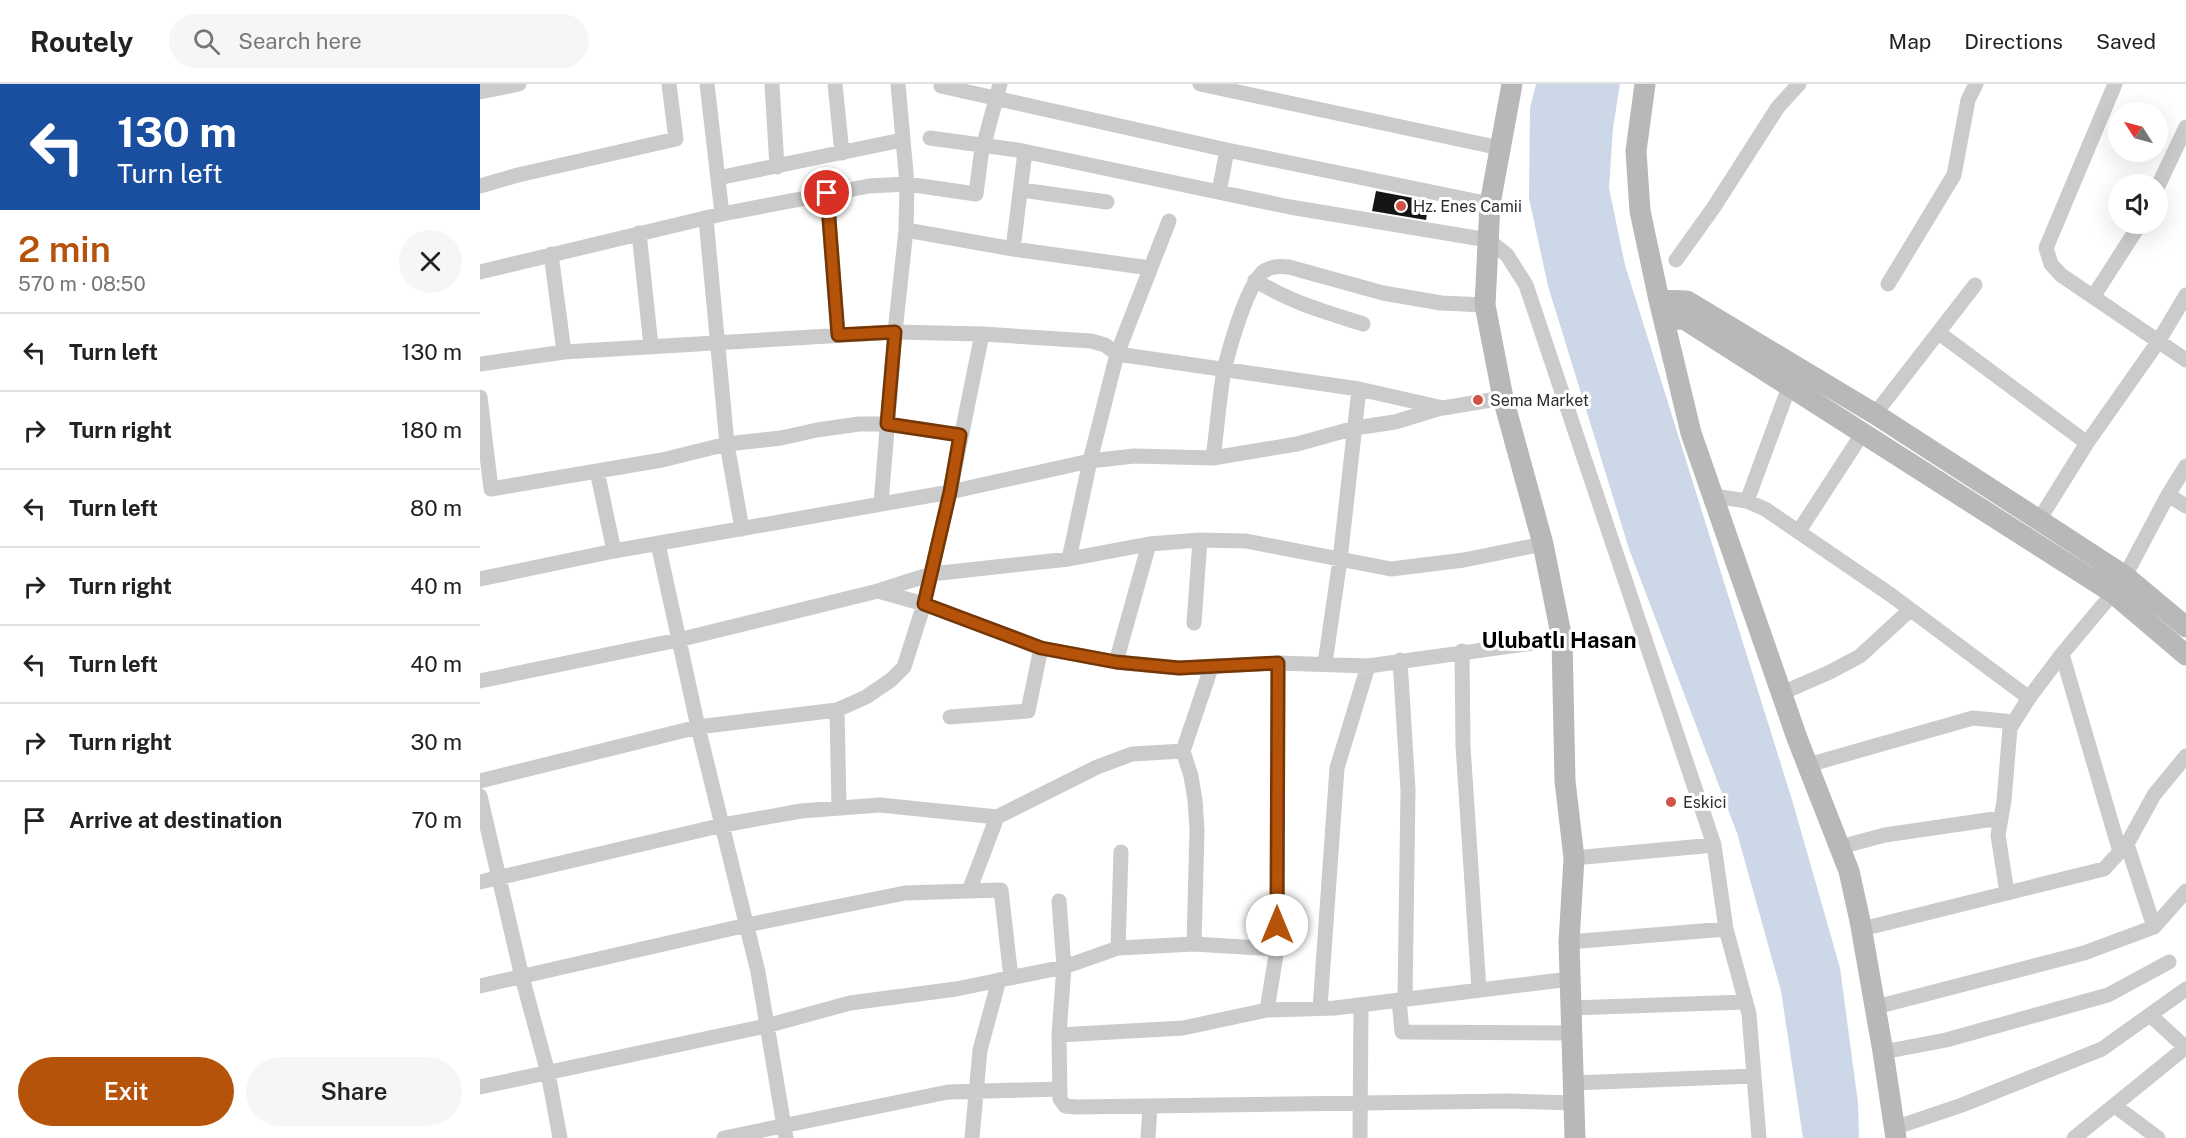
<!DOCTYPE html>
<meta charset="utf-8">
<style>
body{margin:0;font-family:"Public Sans",sans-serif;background:#f6f6f6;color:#222;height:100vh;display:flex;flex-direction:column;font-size:22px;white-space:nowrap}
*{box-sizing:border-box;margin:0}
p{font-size:20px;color:#767676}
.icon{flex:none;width:33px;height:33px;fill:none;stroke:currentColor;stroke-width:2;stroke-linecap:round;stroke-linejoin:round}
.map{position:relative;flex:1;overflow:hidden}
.details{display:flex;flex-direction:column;background:#fff;width:480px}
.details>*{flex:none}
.hud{background:#1a4fa0;color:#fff;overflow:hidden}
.needle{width:39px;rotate:306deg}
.controls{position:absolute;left:1628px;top:18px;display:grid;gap:12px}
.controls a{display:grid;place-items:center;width:60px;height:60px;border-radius:50%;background:#fff;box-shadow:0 6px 24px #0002;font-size:30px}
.pin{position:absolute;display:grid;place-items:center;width:51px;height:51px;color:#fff;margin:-26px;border:3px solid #fff;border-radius:50%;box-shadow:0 2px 6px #0007}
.me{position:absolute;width:66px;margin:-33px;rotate:0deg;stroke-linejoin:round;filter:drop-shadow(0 0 4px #0008)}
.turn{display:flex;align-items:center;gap:21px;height:126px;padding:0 18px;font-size:27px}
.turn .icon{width:78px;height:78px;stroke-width:2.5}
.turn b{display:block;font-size:42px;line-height:51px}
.round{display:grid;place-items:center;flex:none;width:63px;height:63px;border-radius:32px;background:#f6f6f6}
.summary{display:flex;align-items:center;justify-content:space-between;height:102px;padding:0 18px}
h1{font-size:36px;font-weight:600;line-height:45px;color:#b45309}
.cta{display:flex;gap:12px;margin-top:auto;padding:12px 18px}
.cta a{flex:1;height:69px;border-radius:36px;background:#b45309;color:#fff;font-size:24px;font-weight:600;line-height:69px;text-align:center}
.cta a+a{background:#f6f6f6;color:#222}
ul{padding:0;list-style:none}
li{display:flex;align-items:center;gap:18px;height:78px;padding:0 18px;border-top:2px solid #e0e0e0}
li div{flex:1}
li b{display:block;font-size:22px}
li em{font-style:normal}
header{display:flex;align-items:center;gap:36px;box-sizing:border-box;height:84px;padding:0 30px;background:#fff;border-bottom:2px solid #e0e0e0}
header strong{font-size:28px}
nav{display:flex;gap:33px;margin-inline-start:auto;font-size:21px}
.search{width:420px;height:54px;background:#f6f6f6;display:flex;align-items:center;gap:15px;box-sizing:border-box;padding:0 21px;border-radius:33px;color:#767676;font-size:22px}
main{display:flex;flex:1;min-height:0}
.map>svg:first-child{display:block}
.water{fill:#ccd8e7}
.building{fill:#151515}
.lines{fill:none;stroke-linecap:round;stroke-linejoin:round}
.street{stroke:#cbcbcb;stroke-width:15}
.secondary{stroke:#b8b8b8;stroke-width:21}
.route-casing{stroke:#753606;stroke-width:15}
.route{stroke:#b45309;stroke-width:10}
.poi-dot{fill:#d05345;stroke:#fff;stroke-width:2}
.labels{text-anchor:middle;stroke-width:6;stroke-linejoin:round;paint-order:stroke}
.poi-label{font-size:16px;fill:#2e2e2e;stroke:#fff;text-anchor:start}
.district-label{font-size:22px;font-weight:bold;fill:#000;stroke:#fff}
</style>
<header>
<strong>Routely</strong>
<div class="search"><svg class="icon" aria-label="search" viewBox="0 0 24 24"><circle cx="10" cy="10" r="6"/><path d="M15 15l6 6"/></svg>Search here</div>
<nav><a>Map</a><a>Directions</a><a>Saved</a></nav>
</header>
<main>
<section class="details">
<div class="hud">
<div class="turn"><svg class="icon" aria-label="left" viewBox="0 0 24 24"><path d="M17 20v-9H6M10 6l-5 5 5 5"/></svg><div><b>130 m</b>Turn left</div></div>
</div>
<div class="summary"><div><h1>2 min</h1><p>570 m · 08:50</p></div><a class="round"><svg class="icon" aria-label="close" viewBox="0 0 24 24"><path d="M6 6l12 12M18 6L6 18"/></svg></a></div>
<ul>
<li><svg class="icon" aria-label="left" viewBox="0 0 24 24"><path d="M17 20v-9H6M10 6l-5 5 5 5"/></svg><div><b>Turn left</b></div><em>130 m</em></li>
<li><svg class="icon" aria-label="right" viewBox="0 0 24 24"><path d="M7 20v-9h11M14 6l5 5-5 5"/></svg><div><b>Turn right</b></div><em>180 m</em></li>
<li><svg class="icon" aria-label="left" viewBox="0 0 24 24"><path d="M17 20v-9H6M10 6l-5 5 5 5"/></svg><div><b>Turn left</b></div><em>80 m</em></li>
<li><svg class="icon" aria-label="right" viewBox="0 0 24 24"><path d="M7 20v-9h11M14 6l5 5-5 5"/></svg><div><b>Turn right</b></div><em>40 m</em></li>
<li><svg class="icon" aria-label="left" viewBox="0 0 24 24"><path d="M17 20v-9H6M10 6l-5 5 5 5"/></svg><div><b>Turn left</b></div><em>40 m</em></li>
<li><svg class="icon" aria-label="right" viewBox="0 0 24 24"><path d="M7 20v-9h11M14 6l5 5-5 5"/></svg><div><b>Turn right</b></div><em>30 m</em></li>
<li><svg class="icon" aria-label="arrive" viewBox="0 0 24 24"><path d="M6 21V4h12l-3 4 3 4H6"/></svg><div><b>Arrive at destination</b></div><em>70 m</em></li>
</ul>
<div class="cta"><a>Exit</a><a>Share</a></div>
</section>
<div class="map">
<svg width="1706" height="1054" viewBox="0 0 1706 1054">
<rect width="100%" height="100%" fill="#fff"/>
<path class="water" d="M1056 0H1140L1133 44 1129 104 1145 181 1313 719 1360 884 1378 1019 1379 1054H1323L1301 907 1257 749 1149 465 1068 202 1049 114 1050 24Z"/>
<path class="building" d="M896 107 949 117 946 136 892 127Z"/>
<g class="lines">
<path class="street" d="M227 0 242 130
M292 0 297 83
M355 0 362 69
M720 0 1020 64
M1635 0 1566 164 1571 180 1581 191 1706 276
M461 2 747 66 1010 120
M0 8 39 0
M450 54 538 66 810 123 1008 156 1027 171 1046 201 1234 761 1246 845 1269 930 1279 1054
M238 94 422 56
M0 102 38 91 196 55 189 0
M1677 104 1706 43
M542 106 627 118
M739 108 747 66
M347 109 358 251
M226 135 247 360 262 445
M426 146 533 165 670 184
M159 149 171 262
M533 165 545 68
M71 170 84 268
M1196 176 1234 123 1298 23 1319 0
M0 188 242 130 389 102 427 100 496 110 501 71 520 0
M775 196C809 218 846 228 883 240
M1408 200 1474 91 1488 16 1496 0
M1613 213 1660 140
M1459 249 1607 359
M0 280 84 268 415 248 502 250 611 257 625 261 637 270 879 305 963 324 1023 314
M0 313 11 405 182 376 247 360 301 354 337 346 379 340H407L480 351
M1395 330 1495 201
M733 374C737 345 739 315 744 286 749 266 768 195 786 186 793 182 801 182 809 183L903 209 961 219 1005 221
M117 387 134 467
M1688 411 1706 422
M1234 412 1267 417 1285 425 1411 511 1549 614
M1267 417 1309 303
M401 419 415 248 426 146 427 100 418 0
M1559 436 1607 359 1678 258 1706 211
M1319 447 1382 350
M178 460 218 643 278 888 306 1054
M589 475 610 377 637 270 689 137
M1645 492 1688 411 1706 382
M0 495 134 467 470 408 610 377 654 372 733 374 817 360 875 344 915 338 961 324
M398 507 451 490 589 475 669 460 720 456 766 457 911 485 984 476 1063 460
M714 539 720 456
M982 567 983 662 999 906
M1582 570 1640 768
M920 576 928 706 925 915
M636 578 669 460
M845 579 860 476 879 305
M0 597 198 556 398 507 444 520 561 564 636 578 699 584 798 579 888 582 1082 555
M1302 609 1350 588 1380 572 1430 526
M357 626 359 722
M470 633 548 627 561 564
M1328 681 1493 634 1534 638
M0 697 218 643 357 626 386 613 411 596 424 583 444 520 470 408 502 250
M0 712 42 893 68 989 80 1054
M1647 760 1674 843
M1360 763 1405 751 1521 734
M1094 774 1234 761
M0 798 243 741 321 727 400 721 517 733 617 683 652 670 703 667
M489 807 517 733
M1527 809 1518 751 1524 717 1530 644 1549 614 1582 570 1633 509
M579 817 584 883 579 951 580 1015 585 1022 596 1023 1030 1017 1094 1019
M1382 845 1624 785 1647 760 1674 711 1706 672
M1089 858 1246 845
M714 860 717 746 715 716 711 692 703 667 731 584
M638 864 641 768
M0 902 267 841 425 809 521 806 531 894
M919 916 922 948 1092 949
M1396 923 1604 869 1674 843 1706 807
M840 924 857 684 888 582
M1091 924 1265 918
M787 926 797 865 798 579
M1670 931 1706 964
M579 951 703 944 787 926 855 924 1090 895
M1403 968 1466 956 1628 911 1689 878
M1093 999 1274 992
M0 1003 286 942 370 919 476 905 584 883 638 864 714 860 797 865
M1635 1022 1678 1054
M1414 1044 1482 1021 1622 965 1706 905
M244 1054 468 1008 580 1005
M492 1054 500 966 519 896
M668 1054 670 1022
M880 1054 881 921
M1594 1054 1706 963"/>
<path class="secondary" d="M1032 0 1010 120 1005 221 1023 314 1063 460 1082 555 1085 697 1094 774 1089 858 1095 1054
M1165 0 1156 67 1160 127 1179 216 1211 349 1317 654 1369 787 1380 837 1403 968 1416 1054
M1179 216 1207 217 1395 330 1559 436 1645 492 1706 543
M1185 236 1204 235 1633 509 1706 571"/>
</g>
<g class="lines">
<defs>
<path id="route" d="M347 109 358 251 415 248 407 340 480 351 470 408 444 520 561 564 636 578 699 584 798 579 797 841"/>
</defs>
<use href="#route" class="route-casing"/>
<use href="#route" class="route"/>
</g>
<g class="poi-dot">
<circle cx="921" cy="122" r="6"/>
<circle cx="998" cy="316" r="6"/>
<circle cx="1191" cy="718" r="6"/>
</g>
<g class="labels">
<g class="poi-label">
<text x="933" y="128">Hz. Enes Camii</text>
<text x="1010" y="322">Sema Market</text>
<text x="1203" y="724">Eskici</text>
</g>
<g class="district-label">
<text x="1079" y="564">Ulubatlı Hasan</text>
</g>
</g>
</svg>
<div class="controls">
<a><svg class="needle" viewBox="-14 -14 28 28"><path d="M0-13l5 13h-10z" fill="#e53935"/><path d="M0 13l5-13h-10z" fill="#767676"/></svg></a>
<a><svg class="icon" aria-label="sound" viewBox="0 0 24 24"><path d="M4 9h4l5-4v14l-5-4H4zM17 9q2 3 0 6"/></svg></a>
</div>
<div class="pin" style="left:347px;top:109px;background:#d93025"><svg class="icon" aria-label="arrive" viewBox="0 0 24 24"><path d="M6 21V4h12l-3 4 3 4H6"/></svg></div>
<svg class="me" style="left:797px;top:841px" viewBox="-20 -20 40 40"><circle r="19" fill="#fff"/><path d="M0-13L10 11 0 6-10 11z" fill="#b45309"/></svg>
</div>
</main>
